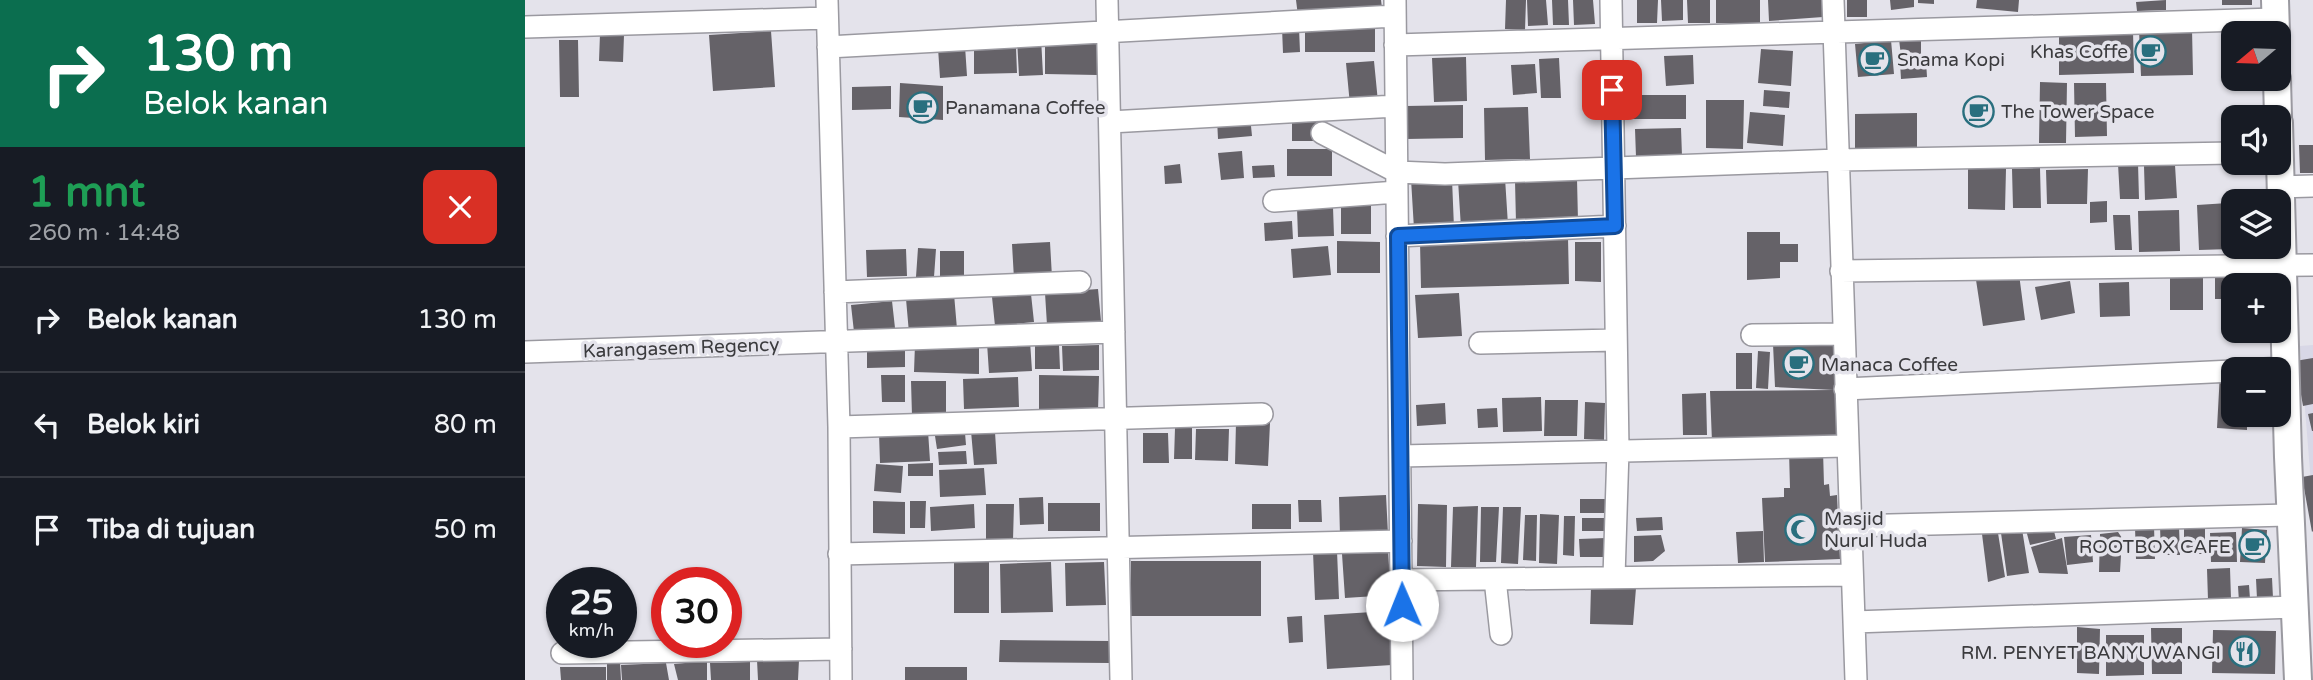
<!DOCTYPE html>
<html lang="id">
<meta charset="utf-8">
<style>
body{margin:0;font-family:"Varela Round",sans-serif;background:#242831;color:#f1f3f6;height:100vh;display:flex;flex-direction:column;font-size:26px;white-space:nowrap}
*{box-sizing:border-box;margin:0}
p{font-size:23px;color:#9ea1a6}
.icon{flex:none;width:38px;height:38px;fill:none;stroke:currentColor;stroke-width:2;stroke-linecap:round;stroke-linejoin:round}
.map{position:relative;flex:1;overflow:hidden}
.drawer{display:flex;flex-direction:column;background:#171b24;width:525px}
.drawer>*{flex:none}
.guide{background:#0b6e4f;color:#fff;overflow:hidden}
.needle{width:46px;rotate:251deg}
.buttons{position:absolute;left:1696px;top:21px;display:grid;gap:14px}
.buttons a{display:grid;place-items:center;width:70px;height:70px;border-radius:14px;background:#171b24;box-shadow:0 2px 5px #0004;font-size:35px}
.speed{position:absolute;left:21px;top:567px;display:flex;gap:14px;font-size:35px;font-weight:700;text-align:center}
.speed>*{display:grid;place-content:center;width:91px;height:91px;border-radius:50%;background:#171b24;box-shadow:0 2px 5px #0004;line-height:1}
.speed small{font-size:18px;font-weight:400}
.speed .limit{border:10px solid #d22;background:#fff;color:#111}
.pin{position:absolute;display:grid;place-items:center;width:60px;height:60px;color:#fff;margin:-30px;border-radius:14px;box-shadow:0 4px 10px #0006}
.me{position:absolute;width:77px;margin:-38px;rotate:359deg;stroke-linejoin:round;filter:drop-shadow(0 0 5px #0008)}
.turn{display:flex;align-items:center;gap:24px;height:147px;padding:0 28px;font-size:32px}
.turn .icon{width:91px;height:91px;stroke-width:2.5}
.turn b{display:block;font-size:49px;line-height:60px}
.round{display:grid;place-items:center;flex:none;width:74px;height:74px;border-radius:14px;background:#242831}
.head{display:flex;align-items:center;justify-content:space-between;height:119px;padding:0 28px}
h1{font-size:42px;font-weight:800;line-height:52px;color:#1e9e55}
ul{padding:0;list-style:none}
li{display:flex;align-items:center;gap:21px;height:105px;padding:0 28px;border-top:2px solid #363941}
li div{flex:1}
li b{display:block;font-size:26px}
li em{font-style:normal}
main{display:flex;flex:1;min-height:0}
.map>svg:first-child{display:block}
.built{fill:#d8d7e6}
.building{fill:#656268}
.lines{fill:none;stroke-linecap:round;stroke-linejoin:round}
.minor-casing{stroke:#9a99a0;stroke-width:24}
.tertiary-casing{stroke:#9a99a0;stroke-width:30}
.minor{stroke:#fff;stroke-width:21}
.tertiary{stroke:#fff;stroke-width:26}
.route-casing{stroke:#114b97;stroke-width:18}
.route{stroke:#1a73e8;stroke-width:12}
.labels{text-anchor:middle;stroke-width:7;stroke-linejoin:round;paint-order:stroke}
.poi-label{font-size:19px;fill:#3b3b3e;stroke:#e4e3eb;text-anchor:start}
.street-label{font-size:19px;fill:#3b3b3e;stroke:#e4e3eb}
</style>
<main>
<section class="drawer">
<div class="guide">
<div class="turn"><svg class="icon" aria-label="right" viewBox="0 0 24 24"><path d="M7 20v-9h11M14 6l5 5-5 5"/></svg><div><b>130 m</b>Belok kanan</div></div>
</div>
<div class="head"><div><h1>1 mnt</h1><p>260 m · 14:48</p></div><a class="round" style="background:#d93025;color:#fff"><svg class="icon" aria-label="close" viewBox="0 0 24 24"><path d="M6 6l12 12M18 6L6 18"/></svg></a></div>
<ul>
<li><svg class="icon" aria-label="right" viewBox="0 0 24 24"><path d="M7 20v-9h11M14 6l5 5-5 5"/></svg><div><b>Belok kanan</b></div><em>130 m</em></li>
<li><svg class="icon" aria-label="left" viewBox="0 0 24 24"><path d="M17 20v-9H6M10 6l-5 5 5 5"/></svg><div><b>Belok kiri</b></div><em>80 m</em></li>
<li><svg class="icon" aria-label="arrive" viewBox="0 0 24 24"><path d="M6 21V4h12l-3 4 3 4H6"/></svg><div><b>Tiba di tujuan</b></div><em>50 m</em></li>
</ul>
</section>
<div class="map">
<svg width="1788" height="680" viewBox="0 0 1788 680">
<rect width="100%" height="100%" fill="#e4e3eb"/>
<path class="built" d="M1788 345V509L1775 346Z"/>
<path class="building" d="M771 0H856L857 8 773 16Z
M981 0H1001L1000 30 980 29Z
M1002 0H1021L1023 25 1003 26Z
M1027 0H1043L1044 25H1028Z
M1048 0H1068L1070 24 1049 25Z
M1112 0H1133L1132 23H1112Z
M1136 0H1158V20L1137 21Z
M1162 0H1185V23H1163Z
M1191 0H1235V23H1191Z
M1243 0H1297L1298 17 1244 21Z
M1322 0H1342V17H1322Z
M1365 0H1389V7L1366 10Z
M1393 0H1409V4L1393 3Z
M1452 0H1494L1493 12 1451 8Z
M1641 0V10L1612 11 1611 2Z
M1697 0H1727V5H1697Z
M780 22H850V52H780Z
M757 28H774L775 52 758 53Z
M1667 29 1668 75 1616 76 1614 30Z
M1740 30V33H1711V31Z
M246 31 250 87 188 91 184 35Z
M1608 31 1609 73 1534 75V33Z
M1698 31H1708V81H1700Z
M75 34 99 35 98 62 74 61Z
M516 38 518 75 494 76 492 39Z
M1396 38V55L1376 56 1374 39Z
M520 39 572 40V75L520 74Z
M34 40H53L54 97H35Z
M1366 40 1369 74 1333 77 1330 44Z
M440 46 442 76 415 78 413 48Z
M491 47 492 73 449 74V48Z
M1236 49 1268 51 1266 86 1233 83Z
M1168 55 1169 84 1141 86 1139 56Z
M941 57 942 101 909 102 907 58Z
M1034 58 1036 98H1016L1014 59Z
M849 61 853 102 825 105 821 63Z
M1401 61 1402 77 1376 79 1375 62Z
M1010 64 1012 93 988 95 986 65Z
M1515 82 1542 83 1541 143H1514Z
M375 83 418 86V120L374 117Z
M1549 83H1581L1582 136 1550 137Z
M366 86V109L327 110V87Z
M1239 90 1265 92 1264 108 1238 106Z
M1104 95H1161V119H1104Z
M1181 100H1219L1218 149 1181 148Z
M938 105V138L881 139V106Z
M1003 107 1005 159 960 160 959 108Z
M1225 112 1260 115 1258 146 1222 143Z
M1392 113V152H1330V114Z
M725 116 727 136 693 139 692 119Z
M767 117 792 118V141H767Z
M1156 128 1157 156 1111 157 1110 129Z
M1774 145H1788V173H1775Z
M762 149H807V176H762Z
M717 151 719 178 696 180 693 153Z
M1613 163 1614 199H1595L1593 164Z
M655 164 657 183 640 184 639 166Z
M749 165 750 177 728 178 727 166Z
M1650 165 1652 198 1620 200 1619 166Z
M1515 168 1516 208H1488L1487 169Z
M1443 169H1481L1480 210 1443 209Z
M1563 169 1562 204H1522L1521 170Z
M980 178 983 225 936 228 933 180Z
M886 179H927L929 228 889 229Z
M1052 179 1053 221 991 223 990 181Z
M1582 201V222L1565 223V202Z
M1703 203 1706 249 1674 250 1672 205Z
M816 204 846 205V234H816Z
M808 207 809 236 773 237 772 208Z
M1654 210 1655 251 1614 252 1613 211Z
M1588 215H1605L1607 250H1590Z
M767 221 768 239 740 241 739 223Z
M1222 232H1255V244H1273V262H1255V278L1222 280Z
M1043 238 1044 284 896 288 895 242Z
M812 241 855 242V273H812Z
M525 242 527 277 489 279 487 244Z
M1050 242H1076V282L1050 281Z
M803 246 806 275 768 278 766 249Z
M393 248 411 249 409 277H391Z
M381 249 382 276 342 277 341 250Z
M415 251H439V278H415Z
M1690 269 1734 270V285H1708V299H1690Z
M1645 270H1678V310H1645Z
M1494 274 1500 320 1458 326 1451 280Z
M1545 281 1550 313 1516 320 1510 287Z
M1604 282 1605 316 1575 317 1574 283Z
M573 289 576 321 522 325 520 293Z
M934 293 937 336 893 338 890 295Z
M429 294 432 329 384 333 381 299Z
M506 294 509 322 470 326 467 297Z
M367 301 370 328 329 332 326 305Z
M1312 340 1316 437 1187 442 1185 391 1309 390 1250 387 1248 344Z
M505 341 507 371 464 373 462 343Z
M454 342V374L389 372 390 344Z
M534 345 535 369H510V346Z
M574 345V370L538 371 537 346Z
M380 346V367L342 368V347Z
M1233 351 1245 352 1243 389 1231 388Z
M1211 353H1227V389H1211Z
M1788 358V404L1778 406 1770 361Z
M1695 373 1708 374V415H1748L1749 420 1722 421V430L1692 428Z
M356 375H380V402H357Z
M514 375 574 376 573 411 514 410Z
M493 377 494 407 439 409 438 379Z
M386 381H421V415L387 416Z
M1181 393 1182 435H1158L1157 394Z
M1016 397 1017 431 978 432 977 398Z
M1020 400H1053L1052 436H1019Z
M1060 402 1080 403 1079 440 1059 439Z
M920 403 921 424 892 426 891 405Z
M972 408 973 427 953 428 952 409Z
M1788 413V431H1787L1783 414Z
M711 422 745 423 743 466 710 464Z
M650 428H667V459H649Z
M671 429H704L703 461 670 460Z
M403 431 405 461 355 463 354 433Z
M446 431 470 432 472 464 449 465Z
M440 433 441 445 412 449 410 436Z
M618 433H643L644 463H618Z
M1298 450 1299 485 1304 484 1305 496 1312 495 1315 559 1240 562 1237 498 1259 497V488H1265L1264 451Z
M441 451 442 464 414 465 413 452Z
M408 463V476H383V464Z
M351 464 378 466 376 493 349 491Z
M459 468 461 495 415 497 414 470Z
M1788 475V531L1787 532 1777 477Z
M861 495 863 534 815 536 814 497Z
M518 497 519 524 495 525 494 498Z
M1055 499H1083V513H1055Z
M773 500H796L797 522H774Z
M348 501 380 502V534L348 533Z
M385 501H401L400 528H385Z
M523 503H575V531H523Z
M449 504 450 528 406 531 405 507Z
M461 504H489L488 540H461Z
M727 504H766V529H727Z
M893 504 922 505 921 567 892 566Z
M953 506 951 567H926L928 507Z
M956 507H974L971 562H955Z
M978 507H996L993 564 976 563Z
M1015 514 1034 515 1032 564 1014 563Z
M1000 515H1012L1011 561 998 560Z
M1039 516H1050L1049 556 1038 555Z
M1137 517 1138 530 1112 531 1111 518Z
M1057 518H1084V531H1057Z
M1629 526 1630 559H1611L1610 527Z
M1635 526H1654L1655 555H1636Z
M1528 527 1531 539 1505 545 1501 530Z
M1680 528V554H1659V529Z
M1717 528 1742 530 1740 563 1715 562Z
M1497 529 1504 573 1482 576 1476 533Z
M1238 531 1239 562 1213 563 1211 532Z
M1593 532 1597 538 1595 572H1574L1575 534Z
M1711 532 1712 562H1686L1685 533Z
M1473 533 1480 577 1463 582 1457 534Z
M1136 535 1140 551 1128 561 1109 562V536Z
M1566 535 1568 562 1542 565 1539 537Z
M1081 538 1082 557H1055L1054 539Z
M1537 538 1543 574 1514 573 1506 547Z
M863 550 866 595 820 598 817 554Z
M812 551 814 599 790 600 788 552Z
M429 560 464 561V613H429Z
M606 561H736V616H606Z
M526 562 528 612 476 613 475 564Z
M579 562 581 605 541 606 540 563Z
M1705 568 1706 599 1683 600 1682 569Z
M1747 578 1748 598 1732 599 1731 579Z
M1724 585 1725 599 1714 602 1713 586Z
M1066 586 1111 588 1108 625 1065 624Z
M864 611 867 665 802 669 799 615Z
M777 616 778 642 764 643 762 617Z
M1552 627 1575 629 1574 674 1552 673Z
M1626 628H1657V674H1627Z
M1688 630 1751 631 1750 674 1687 673Z
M1581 635H1619V675L1581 676Z
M475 640 586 641V663L474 662Z
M232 660H274L273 680H233Z
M182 661V680H153L149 664Z
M95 662 96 680H82V663Z
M225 662V680H186L185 663Z
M141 663 144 680H97L96 665Z
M35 667H81V680H36Z
M380 667H442V680H380Z"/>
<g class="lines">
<defs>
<path id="minor" d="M302 0 314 427 316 680
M582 0 596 680
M870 0 877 680
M1086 0 1093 450 1089 577
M1308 0 1331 680
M0 27 302 18
M870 45 1750 19
M303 47 870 16
M585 122 871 106
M797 133 872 172 920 174 1313 160 1708 153
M1755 187 1788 186
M749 201 872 192
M872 236 1090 226
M1316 271 1788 265
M310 292 555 282
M1227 335 1318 334
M955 343 1091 340
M0 352 589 332
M1739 369 1760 368
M1320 389 1708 371
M314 427 737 414
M875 456 1322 446
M1324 526 1765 515
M314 554 876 541
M970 579 976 634
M877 580 1327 575
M1329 622 1769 607
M37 653 316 649"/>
<path id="tertiary" d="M1750 0 1751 33
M1752 79 1753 117
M1754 123 1763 457 1773 680"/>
</defs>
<use href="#minor" class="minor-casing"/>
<use href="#tertiary" class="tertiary-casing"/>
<use href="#minor" class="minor"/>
<use href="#tertiary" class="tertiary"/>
</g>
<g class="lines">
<defs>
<path id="route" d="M877 605 873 236 1090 226 1087 90"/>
</defs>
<use href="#route" class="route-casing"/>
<use href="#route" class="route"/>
</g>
<defs>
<symbol id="cafe-ring" viewBox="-11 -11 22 22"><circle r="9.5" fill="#e4e3eb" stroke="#296f7e" stroke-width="1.5"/><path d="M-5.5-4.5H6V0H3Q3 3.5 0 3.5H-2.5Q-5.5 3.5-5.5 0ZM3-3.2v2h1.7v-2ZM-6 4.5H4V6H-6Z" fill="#296f7e"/></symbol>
<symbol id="mosque-ring" viewBox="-11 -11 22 22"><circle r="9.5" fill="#e4e3eb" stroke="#296f7e" stroke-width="1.5"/><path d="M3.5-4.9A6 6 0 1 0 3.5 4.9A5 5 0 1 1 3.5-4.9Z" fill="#296f7e"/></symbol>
<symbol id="restaurant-ring" viewBox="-11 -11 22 22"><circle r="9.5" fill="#e4e3eb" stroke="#296f7e" stroke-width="1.5"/><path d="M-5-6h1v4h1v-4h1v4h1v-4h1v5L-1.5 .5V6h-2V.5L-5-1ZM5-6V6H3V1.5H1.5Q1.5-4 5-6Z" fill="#296f7e"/></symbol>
</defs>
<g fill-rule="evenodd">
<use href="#cafe-ring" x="1608" y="34" width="35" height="35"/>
<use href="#cafe-ring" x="1332" y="42" width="35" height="35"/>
<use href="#cafe-ring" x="380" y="90" width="35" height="35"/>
<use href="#cafe-ring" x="1436" y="94" width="35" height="35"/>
<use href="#cafe-ring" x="1256" y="346" width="35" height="35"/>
<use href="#mosque-ring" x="1258" y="512" width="35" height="35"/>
<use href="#cafe-ring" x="1712" y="528" width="35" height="35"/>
<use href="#restaurant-ring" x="1702" y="634" width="35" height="35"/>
</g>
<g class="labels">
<g class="poi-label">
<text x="1603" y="58" text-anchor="end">Khas Coffe</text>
<text x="1372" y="66">Snama Kopi</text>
<text x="420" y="114">Panamana Coffee</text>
<text x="1476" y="118">The Tower Space</text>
<text x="1296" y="371">Manaca Coffee</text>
<text x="1299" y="525">Masjid<tspan x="1299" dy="22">Nurul Huda</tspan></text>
<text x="1706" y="553" text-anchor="end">ROOTBOX CAFE</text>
<text x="1696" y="659" text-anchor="end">RM. PENYET BANYUWANGI</text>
</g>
<g class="street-label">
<text transform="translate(156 347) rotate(-2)" y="7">Karangasem Regency</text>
</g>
</g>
</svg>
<div class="buttons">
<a><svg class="needle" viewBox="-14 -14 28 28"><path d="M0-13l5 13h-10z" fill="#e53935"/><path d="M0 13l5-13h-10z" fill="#9ea1a6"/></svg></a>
<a><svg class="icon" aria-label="sound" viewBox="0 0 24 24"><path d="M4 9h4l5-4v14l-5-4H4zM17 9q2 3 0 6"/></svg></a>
<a><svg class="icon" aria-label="layers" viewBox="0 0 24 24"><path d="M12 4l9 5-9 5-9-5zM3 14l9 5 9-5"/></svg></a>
<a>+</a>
<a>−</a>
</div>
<div class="speed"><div>25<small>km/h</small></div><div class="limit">30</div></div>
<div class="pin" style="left:1087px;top:90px;background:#d93025"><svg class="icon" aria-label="arrive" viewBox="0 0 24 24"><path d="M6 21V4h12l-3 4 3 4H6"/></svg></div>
<svg class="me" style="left:877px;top:605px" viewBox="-20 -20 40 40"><circle r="19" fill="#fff"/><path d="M0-13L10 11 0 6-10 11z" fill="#1a73e8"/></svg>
</div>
</main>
